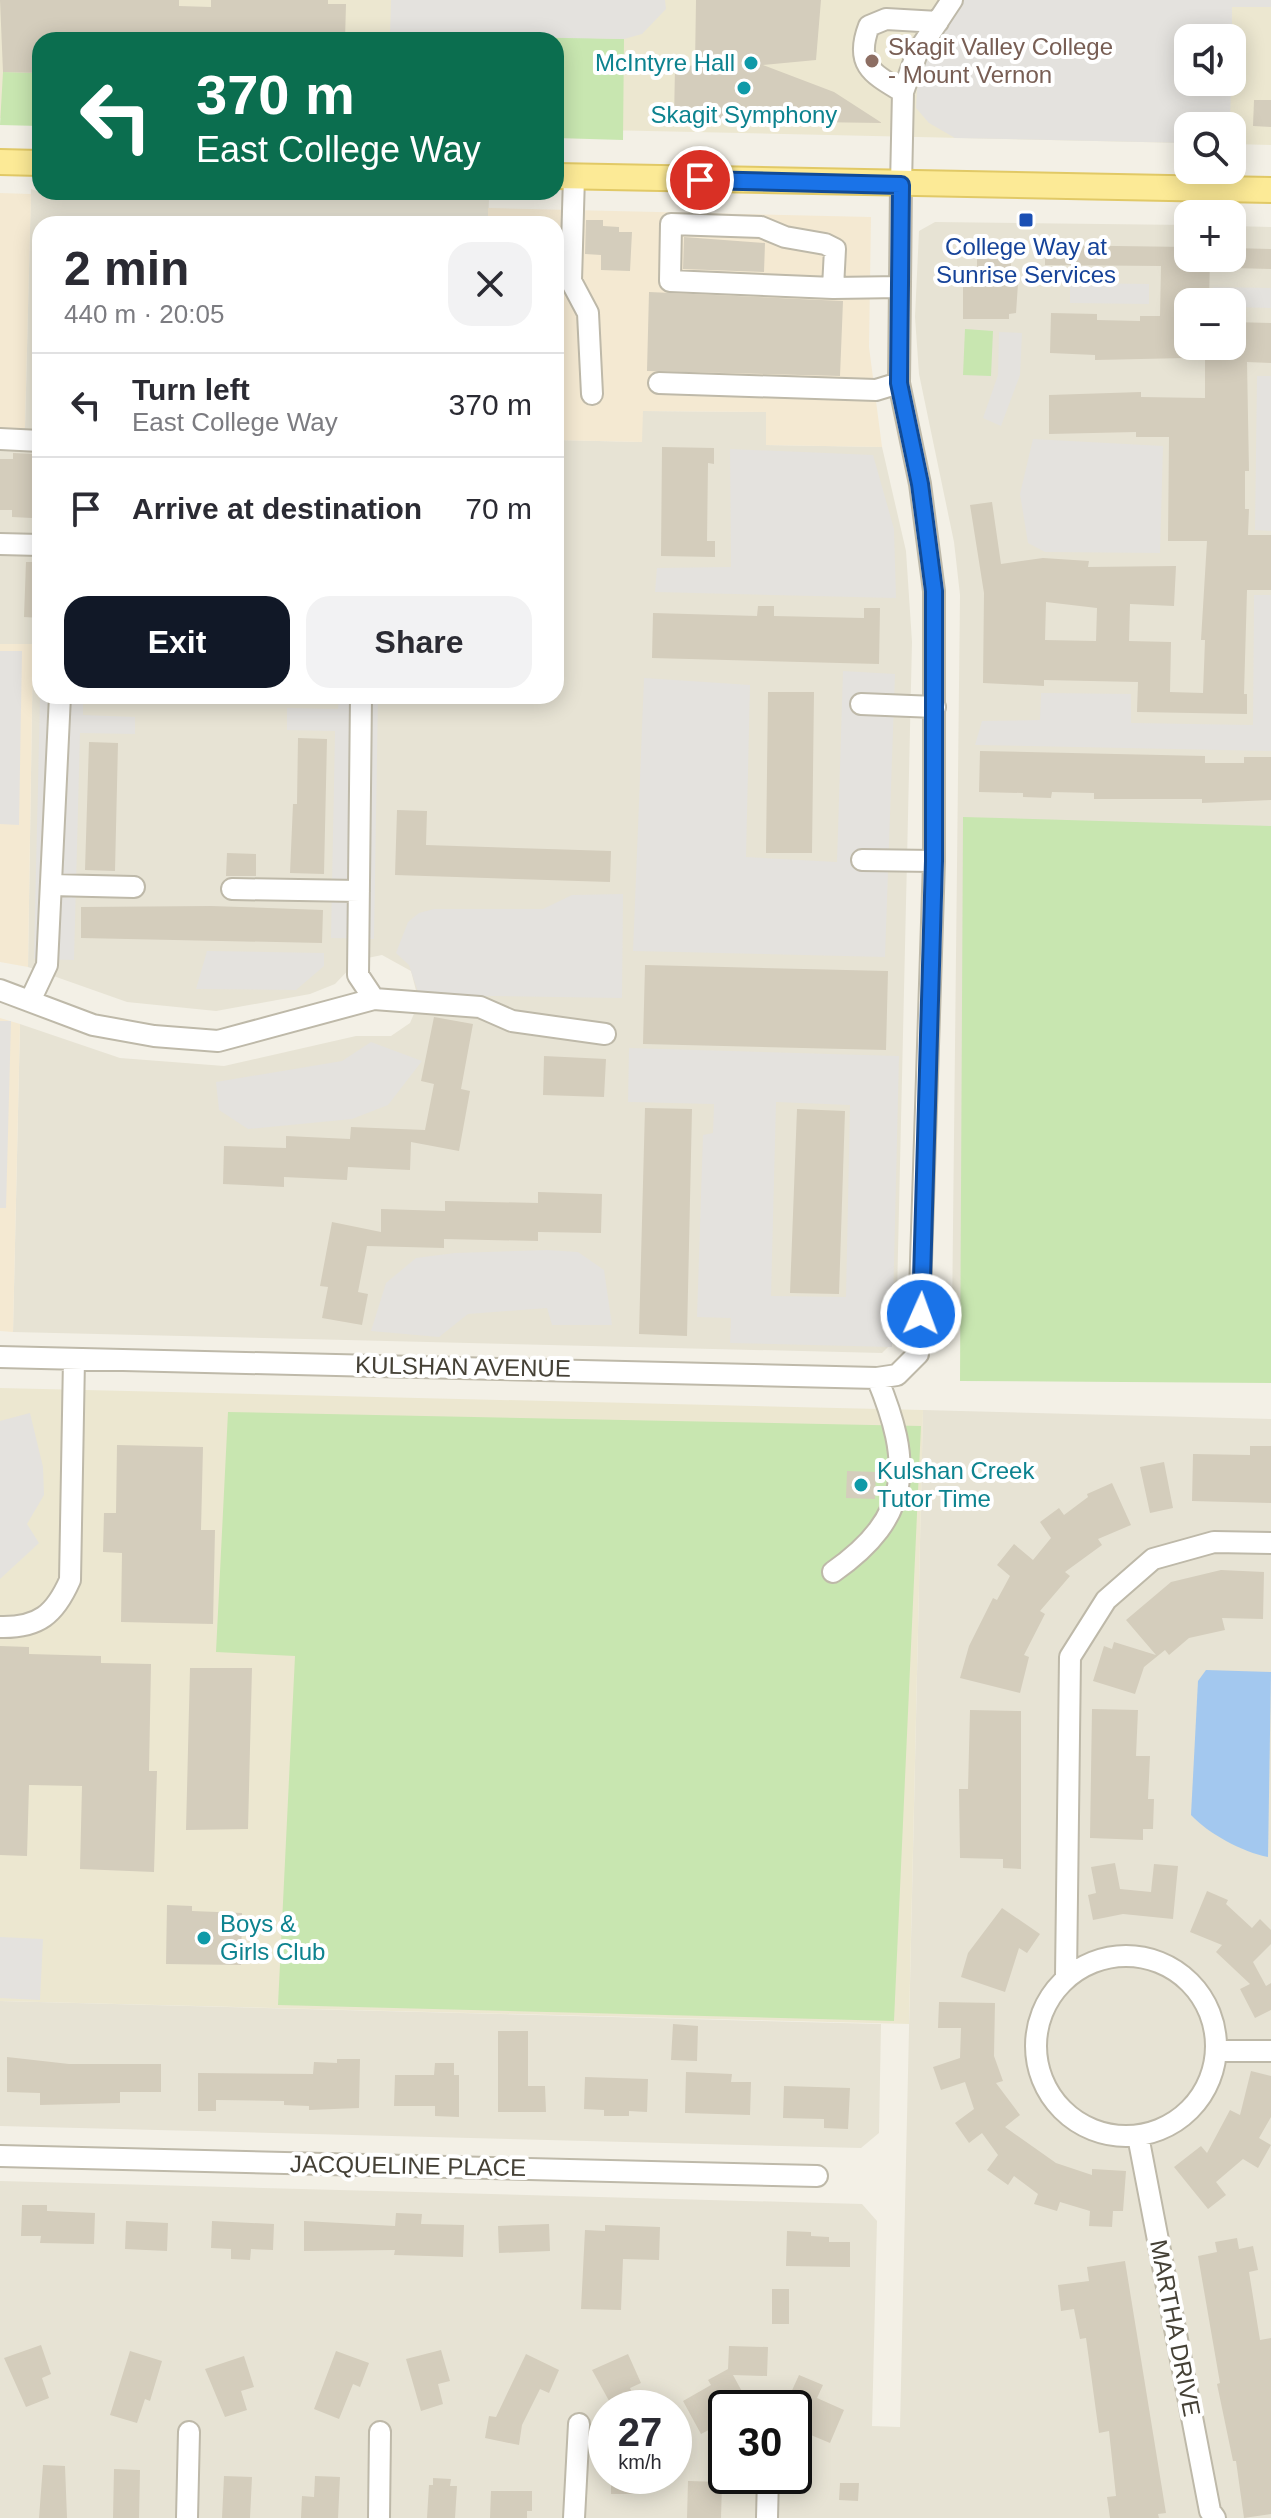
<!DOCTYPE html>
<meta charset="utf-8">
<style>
body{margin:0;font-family:Arial,sans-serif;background:#f2f2f3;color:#2b2b33;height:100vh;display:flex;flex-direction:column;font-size:30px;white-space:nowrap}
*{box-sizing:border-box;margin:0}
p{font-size:26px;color:#7c7c81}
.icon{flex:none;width:44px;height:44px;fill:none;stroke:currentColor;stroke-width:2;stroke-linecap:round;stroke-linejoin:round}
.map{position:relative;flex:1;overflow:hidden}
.drawer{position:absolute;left:32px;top:216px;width:532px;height:488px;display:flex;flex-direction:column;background:#fff;border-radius:24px;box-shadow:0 4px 20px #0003}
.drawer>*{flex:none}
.top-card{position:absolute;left:32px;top:32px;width:532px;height:168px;border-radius:24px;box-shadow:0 4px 20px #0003;background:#0b6e4f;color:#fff;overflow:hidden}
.buttons{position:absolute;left:1174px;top:24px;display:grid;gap:16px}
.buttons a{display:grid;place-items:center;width:72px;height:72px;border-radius:16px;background:#fff;box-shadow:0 4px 20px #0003;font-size:40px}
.speed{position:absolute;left:588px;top:2390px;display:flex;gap:16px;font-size:40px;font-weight:700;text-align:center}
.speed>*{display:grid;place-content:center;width:104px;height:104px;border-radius:50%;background:#fff;box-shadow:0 4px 20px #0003;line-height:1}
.speed small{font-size:20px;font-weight:400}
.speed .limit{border:4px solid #111;border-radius:12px;background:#fff;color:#111}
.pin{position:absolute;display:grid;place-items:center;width:68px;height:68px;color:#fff;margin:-34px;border:4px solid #fff;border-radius:50%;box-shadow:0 2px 8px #0007}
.me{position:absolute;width:88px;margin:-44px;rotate:2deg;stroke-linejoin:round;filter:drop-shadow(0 0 6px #0008)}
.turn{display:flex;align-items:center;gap:28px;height:168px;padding:0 32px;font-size:36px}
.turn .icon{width:104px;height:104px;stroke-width:2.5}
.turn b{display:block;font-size:56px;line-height:68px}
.round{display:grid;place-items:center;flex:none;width:84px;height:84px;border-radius:24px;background:#f2f2f3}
.headline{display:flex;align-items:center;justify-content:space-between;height:136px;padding:0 32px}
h1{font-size:48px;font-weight:700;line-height:60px}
.primary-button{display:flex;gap:16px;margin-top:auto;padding:16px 32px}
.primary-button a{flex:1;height:92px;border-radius:24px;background:#111827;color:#fff;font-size:32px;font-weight:700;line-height:92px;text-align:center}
.primary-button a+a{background:#f2f2f3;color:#2b2b33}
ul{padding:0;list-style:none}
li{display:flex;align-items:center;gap:24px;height:104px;padding:0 32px;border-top:2px solid #e1e1e2}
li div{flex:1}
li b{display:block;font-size:30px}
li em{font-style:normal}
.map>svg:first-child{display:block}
.residential{fill:#e7e3d4;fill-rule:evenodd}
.commercial{fill:#f4e9d2}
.education{fill:#ece7d0;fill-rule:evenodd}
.green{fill:#c8e6b0}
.parking{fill:#e4e2de;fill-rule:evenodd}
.water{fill:#a3c8ef}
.building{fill:#d4cdbc;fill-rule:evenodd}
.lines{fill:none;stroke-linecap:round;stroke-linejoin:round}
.minor-casing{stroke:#beb9a9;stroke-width:24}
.major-casing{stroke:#e1c966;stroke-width:28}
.minor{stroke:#fff;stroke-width:20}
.major{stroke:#fcea96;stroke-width:24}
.route-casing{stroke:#114b97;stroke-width:20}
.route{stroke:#1a73e8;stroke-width:14}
.education-dot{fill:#8d6e63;stroke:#fff;stroke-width:3}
.culture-dot{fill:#0f9aa8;stroke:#fff;stroke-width:3}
.transit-dot{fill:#1a4fb4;stroke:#fff;stroke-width:3}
.labels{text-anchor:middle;stroke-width:8;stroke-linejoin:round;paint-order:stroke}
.education-label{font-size:24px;fill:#785e54;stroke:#fff;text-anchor:start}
.culture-label{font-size:24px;fill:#0d838f;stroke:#fff;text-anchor:start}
.transit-label{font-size:24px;fill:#164399;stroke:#fff}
.street-label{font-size:24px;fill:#454136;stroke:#fff}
</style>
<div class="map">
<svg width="1271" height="2518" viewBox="0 0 1271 2518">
<rect width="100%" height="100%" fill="#f3f0e6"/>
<path class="residential" d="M31 189 40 192 489 199 488 224H40V696H556V440L641 442 642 411 767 412V445L882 447 906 551 912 642 896 1339 882 1353 13 1332 20 1024 120 1058 224 1066 356 1036H391L410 1023 419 1002 411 971 382 955 358 960 335 984 310 994 216 1011 127 1002 28 967 33 645 0 644V428H25Z
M935 222 1188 225V258H1232V226L1271 227V1372L1217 1325 952 1318 960 595 954 542 919 374 915 317 919 231ZM1188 302H1232V346H1188Z
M923 1410 1271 1419V2518H0V2181L862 2204 877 2221 872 2426 900 2427ZM606 2408H674V2476H606ZM726 2408H794V2476H726Z
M0 2001 881 2024 879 2133 861 2148 0 2126Z"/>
<path class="commercial" d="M0 193 31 194 25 428H0Z
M488 208 871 217 869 347 882 447 766 445V412L643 411 642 442 556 440V224H488Z
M0 644H33L28 967 0 962Z
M0 1018 20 1024 13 1332 0 1331Z"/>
<path class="education" d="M0 0H1271V145L1232 144V126H1188V143L556 129V40H40V119L0 118ZM1188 38H1232V82H1188Z
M0 1388 923 1410 909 2024 0 2001Z"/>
<path class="green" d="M414 33 624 39 623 140 556 138V40H414Z
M3 72 40 73V126L0 125Z
M965 329 993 331 991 376 963 375Z
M963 817 1271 826V1383L960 1381Z
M228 1412 921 1426 894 2021 278 2005 295 1656 216 1652Z"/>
<path class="parking" d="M391 0H665L666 9 642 34 624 39 390 35Z
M960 0H1271V7H1232V38H1188V82H1231L1230 126H1188V143L955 138 929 123 916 108 917 89 928 52Z
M1070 283 1149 284V304L1070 303Z
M1213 287 1271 288V308L1232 307V302H1213Z
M999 332 1022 333 1020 375 1001 426 983 418 998 375Z
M1257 376H1271V531L1255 530Z
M1033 439 1163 446 1160 553 1045 552 1028 543 1020 494Z
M730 449 873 455 894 529 896 598 655 592 657 568 731 567Z
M1254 595H1271V751L975 745 982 721 1040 720 1041 693 1131 694V723L1253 725Z
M0 651H22L19 825 0 824Z
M843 671 895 674 885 957 633 951 644 678 750 685 746 857 837 862Z
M40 696H83V715L135 717V734L80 733 74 960 34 959Z
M339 696H378L374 939 331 938 335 731 287 730V708L338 709Z
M623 894 622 998 419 995 409 965 396 953 408 922 419 913 434 909H543L572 895Z
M207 951 324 953V966L296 990 196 989Z
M0 1021H11L6 1208H0Z
M371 1042 422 1061 388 1105 352 1119 248 1129 219 1110 216 1082 342 1061Z
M629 1048 899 1056 892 1347 730 1343 731 1318 697 1317 703 1135 713 1133 714 1104 628 1102ZM776 1102 850 1105 846 1297 771 1296Z
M547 1250 578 1252 604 1270 612 1325H552L547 1308 468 1314 439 1337 371 1331 386 1283 416 1258 455 1253Z
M30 1413 43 1467 44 1495 27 1524 39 1543 0 1579V1421Z
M0 1937 43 1939 40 2000 0 1998Z"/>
<path class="water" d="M1206 1670 1271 1672 1268 1857C1242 1852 1209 1834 1191 1815L1198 1681Z"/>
<path class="building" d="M0 0H179V6L211 7V0H328V4H346L345 40H40V73L3 72Z
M696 0H821L816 60 763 65 834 92 882 123 674 120 675 68 695 65Z
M1254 100H1271V127L1253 126Z
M586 220H603V226L619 227V232H632L630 271 601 270V255L585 254Z
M684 237 765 243 764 272 683 269Z
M1045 245 1188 247V258H1210L1209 302H1188L1186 358 1095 360V355L1050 353 1051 313 1097 314V320L1140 321V316H1160L1161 266 1045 265Z
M1232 248 1271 249V269L1232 268Z
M977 259H1011V269H1019L1016 313 1009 314V319H963V274H977Z
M649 292 843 301 840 376 647 371Z
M1232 322 1271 323V363L1247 362 1249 471H1245V509H1249L1248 535H1271V590H1247L1244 694H1247V714L1137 712 1138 682 1044 680V686L983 683 984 593 970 505 992 502 1001 564 1043 558 1089 561 1088 567 1176 566 1174 606 1130 604 1129 641 1171 642 1170 692 1203 693 1205 640H1201L1207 541H1168L1169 437H1136V432L1049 434V395L1141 392V397L1205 398V346H1232ZM1046 602 1097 608 1096 641 1045 640Z
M662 447 714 448V464L708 463 707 541H715V557L661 556Z
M13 453 34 454 33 459 40 460V511L33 510 32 518 12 517V510H0V459H13Z
M26 562H40V618L24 617Z
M758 606H774V616L864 618V608H880L879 664 652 658 653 613 757 616Z
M768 692H814L812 853H766Z
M298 738 327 739 324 874 290 873 293 804H297Z
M89 742 118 743 115 871 85 870Z
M980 751 1205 756V763H1244V757H1271V800L1202 803V799H1094V793L1052 792 1051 798 1023 797V793L979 792Z
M397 810 427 811 426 845 611 851 610 882 395 875Z
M227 853 256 854V876H226Z
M211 906 323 910 322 943 81 938V907Z
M645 965 888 971 886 1050 643 1044Z
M434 1017 473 1024 461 1089 470 1091 459 1151 411 1142 410 1170 348 1167 347 1180 284 1177V1187L223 1184 224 1146 286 1148V1136L350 1139 351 1127 425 1130 434 1084 421 1081Z
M544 1056 606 1059 604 1097 543 1095Z
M645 1108 692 1109 687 1336 639 1334Z
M797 1109 845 1111 839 1294 790 1293Z
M538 1192 602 1194 601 1233 538 1232V1241L444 1239V1248L367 1246 358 1292 368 1294 362 1325 322 1318 328 1287 320 1286 332 1222 381 1232V1209L445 1211V1201L538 1203Z
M117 1445 203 1447 201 1530H215L213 1624 121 1622 122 1553 103 1552 104 1513H116Z
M1250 1446H1271V1503L1192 1501 1193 1454 1250 1455Z
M1164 1462 1173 1508 1150 1513 1140 1467Z
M847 1471 876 1472 875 1499 846 1498Z
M1112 1483 1131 1525 1098 1539 1102 1545 1065 1572 1070 1576 1040 1611 1045 1614 1024 1655 1029 1657 1020 1693 960 1678 969 1646 993 1598 997 1600 1010 1576 997 1565 1014 1544 1033 1560 1051 1538 1040 1522 1059 1508 1064 1515 1088 1497 1087 1494Z
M1221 1570 1264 1572 1263 1619 1222 1618 1225 1630 1189 1638 1169 1655 1165 1650 1144 1667 1135 1694 1093 1681 1104 1646 1112 1649 1114 1642 1156 1655 1126 1620 1171 1582Z
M0 1646 29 1647V1654L101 1656V1663L151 1664 149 1771H157L154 1872 80 1869 82 1786 29 1785 27 1856 0 1855Z
M190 1668H252L248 1829 186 1830Z
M1092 1709 1138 1710 1136 1756H1150L1148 1799H1154L1153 1829H1143V1840L1090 1838Z
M970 1710 1021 1711V1869L1003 1868V1859L960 1858 959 1789H968Z
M1115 1863 1120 1889 1151 1892 1154 1864 1178 1866 1173 1919 1123 1914 1093 1920 1088 1895 1096 1893 1091 1867Z
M1207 1891 1228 1900 1226 1904 1252 1928 1260 1919 1271 1930V1944L1253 1962 1266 1986 1271 1983V2010L1255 2018 1240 1989 1250 1984 1216 1952 1222 1945 1190 1932Z
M167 1905 192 1906V1911L242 1913 241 1965 166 1964Z
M1002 1908 1040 1934 1027 1953 1019 1948 1005 1992 961 1977 968 1953Z
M939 2002 995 2003 994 2056 1003 2081 996 2083 1020 2115 1005 2127 1056 2163 1092 2175V2169L1126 2171 1123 2211H1113L1112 2227 1089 2226 1090 2211 1060 2202 1057 2211 1034 2204 1038 2194 1014 2176 1008 2185 987 2170 998 2155 982 2133 969 2143 955 2123 974 2109 965 2082 941 2090 933 2067 960 2058 961 2028H938Z
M673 2024 698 2026 697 2061 671 2060Z
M498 2031H528V2086H545L546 2112H498Z
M7 2057 69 2064H161V2092H120V2103L40 2105V2093L7 2092Z
M337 2059H360L359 2108 309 2110V2106L284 2105V2101L216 2100V2111H198V2073L313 2074 314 2062 337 2063Z
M435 2063H454V2075H459V2117L435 2116V2106H394L395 2075H434Z
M1251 2071 1271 2076V2117L1259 2138 1271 2145 1258 2168 1243 2159 1216 2182 1226 2195 1208 2209 1174 2167 1201 2146 1207 2153 1230 2110 1240 2115Z
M686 2072 732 2074 731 2082H751L750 2115 685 2113Z
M585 2077 648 2079 647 2112 629 2111V2116H604V2110L584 2109Z
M784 2086 850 2088 848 2129 824 2128V2119L783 2118Z
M22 2205H47V2211L95 2213 94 2244 40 2243 41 2236H21Z
M396 2213 422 2214 421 2224 464 2225 463 2257 394 2255 395 2250 304 2251V2221L395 2226Z
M126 2221 168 2223 167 2251 125 2249Z
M212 2221 274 2224 273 2250 251 2249 250 2260 231 2259V2249L211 2248Z
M549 2224 550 2251 499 2253 498 2226Z
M605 2225 660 2227 659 2260 623 2259 621 2310 581 2309 585 2230 605 2231Z
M787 2231 811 2232V2236L829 2237V2242H850V2267L786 2266Z
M1237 2238 1239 2249 1253 2246 1258 2270 1249 2272 1260 2340 1271 2338V2514L1244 2518 1236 2461H1233L1217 2384 1220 2383 1198 2256 1217 2252 1215 2242Z
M1125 2261 1166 2513 1158 2514 1159 2518H1110L1107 2497 1116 2496 1109 2431 1099 2433 1086 2338 1080 2339 1074 2309 1061 2311 1058 2285 1089 2281 1087 2267Z
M772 2289H789V2324H772Z
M41 2345 51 2374 42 2378 49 2398 26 2407 4 2358Z
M729 2346 768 2347 767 2376 733 2375 745 2397 714 2413 720 2424 701 2434 683 2401 711 2385 708 2380 728 2369Z
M441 2350 450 2381 438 2384 443 2404 421 2411 406 2359Z
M130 2351 162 2361 150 2401 145 2399 137 2423 110 2415Z
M336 2351 369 2363 360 2387 353 2384 339 2419 314 2409Z
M526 2354 559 2370 549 2393 540 2389 522 2425 519 2445 485 2438 489 2416 496 2417Z
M628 2354 641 2383 630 2388 639 2408H613L592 2370Z
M244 2356 254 2387 241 2391 247 2410 225 2417 205 2369Z
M799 2375 823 2385 817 2398 844 2410 830 2443 806 2433 810 2423 794 2416V2408H784Z
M43 2465 65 2466 67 2518H39Z
M114 2469 140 2470 139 2518H113Z
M224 2476 252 2477 250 2518H222Z
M315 2476 340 2477 338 2518H301L302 2496 314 2497Z
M611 2476H642L641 2494H611Z
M433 2478 451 2479 450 2486H457L455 2518H427L429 2485H433Z
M688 2481 722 2482 721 2518H687Z
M840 2483H859L858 2501 839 2500Z
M491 2491H532V2511H527V2518H490Z"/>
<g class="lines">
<defs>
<path id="minor" d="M903 92C873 74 854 65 869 26L886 19 938 22
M574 176 571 281 588 313 592 394
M833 288 670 281 671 224 761 227 785 237 825 244 835 249 833 288 900 287
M659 383 876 390 899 383
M0 439 40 441
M0 544 40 545
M361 696 358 975 374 999
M861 704 935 707
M862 860 934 861
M51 885 134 887
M232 889 359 891
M0 990 93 1025 154 1036 218 1041 374 999 480 1007 512 1021 605 1034
M30 1001 47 965 60 696
M0 1357 877 1378 897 1375 918 1354 934 861V591L920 484 899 383 901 185 903 92 917 53 952 0
M833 1572C913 1516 912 1463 877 1378
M0 1627C39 1628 55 1614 70 1580L74 1359
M1036 2046a90 90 0 1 1 180 0a90 90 0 1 1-180 0Z
M1066 1976 1070 1657 1106 1600 1153 1559 1214 1542 1271 1543
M1218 2051H1271
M1138 2136 1210 2511 1215 2518
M0 2156 817 2176
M187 2518 189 2432
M379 2518 380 2432
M574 2518 579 2424
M767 2518 768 2476"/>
<path id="major" d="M0 162 40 163
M556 176 1271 190"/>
</defs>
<use href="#minor" class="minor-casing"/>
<use href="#major" class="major-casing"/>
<use href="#minor" class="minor"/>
<use href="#major" class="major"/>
</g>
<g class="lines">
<defs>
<path id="route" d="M700 180 901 185 899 383 920 484 934 591V861L921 1314"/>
</defs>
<use href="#route" class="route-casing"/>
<use href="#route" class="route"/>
</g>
<circle class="education-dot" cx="872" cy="61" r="8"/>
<g class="culture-dot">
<circle cx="751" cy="63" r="8"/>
<circle cx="744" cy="88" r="8"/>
<circle cx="861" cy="1485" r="8"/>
<circle cx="204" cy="1938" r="8"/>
</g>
<rect class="transit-dot" x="1018" y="212" width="16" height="16" rx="4"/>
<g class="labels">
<g class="education-label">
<text x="888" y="55">Skagit Valley College<tspan x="888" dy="28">- Mount Vernon</tspan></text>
</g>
<g class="culture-label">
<text x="735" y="71" text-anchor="end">McIntyre Hall</text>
<text x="744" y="123" text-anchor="middle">Skagit Symphony</text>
<text x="877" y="1479">Kulshan Creek<tspan x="877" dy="28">Tutor Time</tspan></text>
<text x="220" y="1932">Boys &amp;<tspan x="220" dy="28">Girls Club</tspan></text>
</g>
<g class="transit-label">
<text x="1026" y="255">College Way at<tspan x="1026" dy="28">Sunrise Services</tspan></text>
</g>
<g class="street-label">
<text transform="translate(463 1367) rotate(1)" y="8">KULSHAN AVENUE</text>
<text transform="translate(408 2166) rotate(1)" y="8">JACQUELINE PLACE</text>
<text transform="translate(1175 2328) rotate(79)" y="8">MARTHA DRIVE</text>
</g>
</g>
</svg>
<div class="buttons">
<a><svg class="icon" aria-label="sound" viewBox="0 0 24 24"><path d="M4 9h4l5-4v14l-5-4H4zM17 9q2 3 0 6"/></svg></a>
<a><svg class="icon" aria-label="search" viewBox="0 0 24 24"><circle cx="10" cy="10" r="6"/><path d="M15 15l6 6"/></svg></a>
<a>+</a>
<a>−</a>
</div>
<div class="speed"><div>27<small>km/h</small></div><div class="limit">30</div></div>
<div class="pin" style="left:700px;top:180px;background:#d93025"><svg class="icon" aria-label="arrive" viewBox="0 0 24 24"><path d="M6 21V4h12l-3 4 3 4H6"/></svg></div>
<svg class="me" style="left:921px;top:1314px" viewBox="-20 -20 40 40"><circle r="17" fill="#1a73e8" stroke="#fff" stroke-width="3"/><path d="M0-11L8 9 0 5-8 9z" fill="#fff"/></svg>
<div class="top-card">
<div class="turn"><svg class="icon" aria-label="left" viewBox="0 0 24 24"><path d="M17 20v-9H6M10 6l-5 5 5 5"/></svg><div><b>370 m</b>East College Way</div></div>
</div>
<section class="drawer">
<div class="headline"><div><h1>2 min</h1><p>440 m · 20:05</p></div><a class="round"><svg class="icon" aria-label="close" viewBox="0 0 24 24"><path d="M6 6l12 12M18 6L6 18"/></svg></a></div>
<ul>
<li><svg class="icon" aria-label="left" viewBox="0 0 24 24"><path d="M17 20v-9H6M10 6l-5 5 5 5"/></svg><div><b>Turn left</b><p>East College Way</p></div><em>370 m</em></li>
<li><svg class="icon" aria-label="arrive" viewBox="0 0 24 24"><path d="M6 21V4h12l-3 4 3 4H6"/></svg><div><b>Arrive at destination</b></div><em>70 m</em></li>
</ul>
<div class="primary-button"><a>Exit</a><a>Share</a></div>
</section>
</div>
